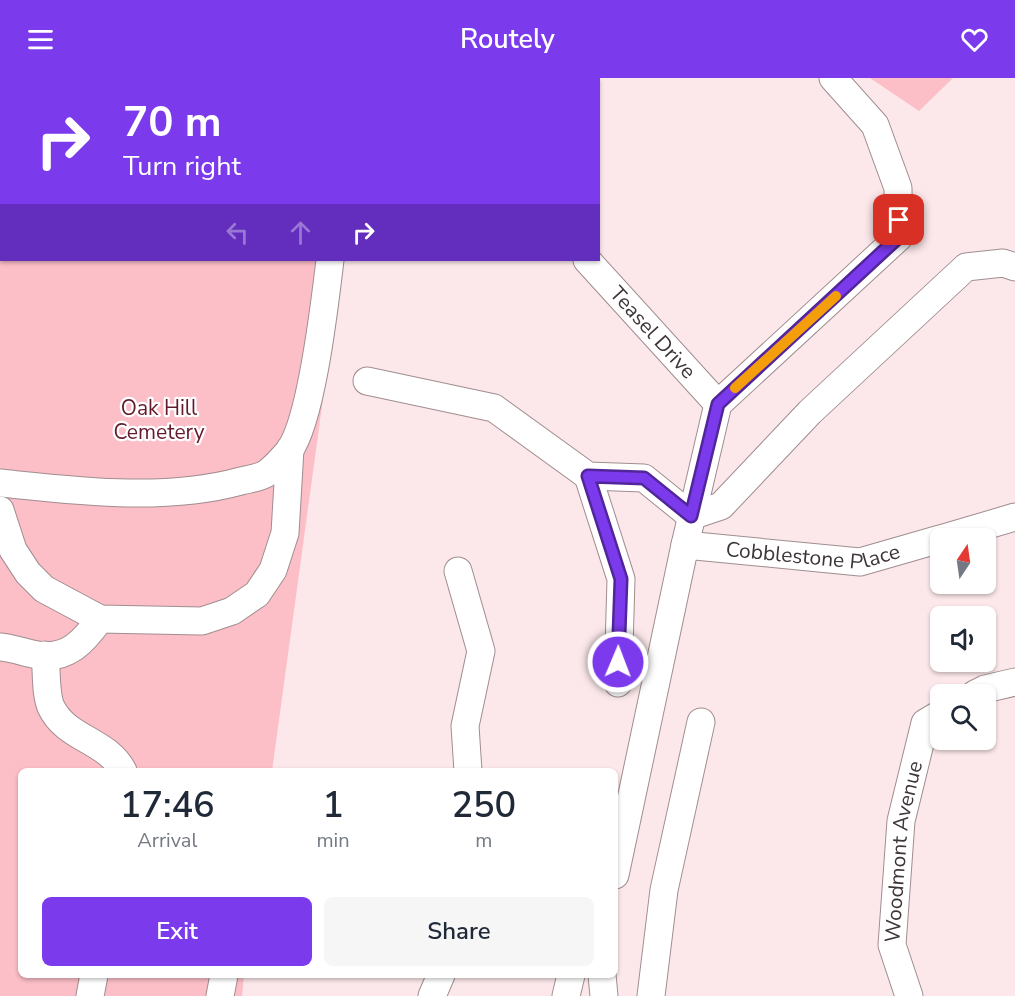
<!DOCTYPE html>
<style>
body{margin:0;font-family:"Nunito Sans",sans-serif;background:#f6f6f7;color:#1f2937;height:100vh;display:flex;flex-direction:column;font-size:22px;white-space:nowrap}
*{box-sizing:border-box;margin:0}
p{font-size:20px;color:#747a83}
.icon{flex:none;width:33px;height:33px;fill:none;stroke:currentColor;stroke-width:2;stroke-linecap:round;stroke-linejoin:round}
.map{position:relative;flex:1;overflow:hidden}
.sheet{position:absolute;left:18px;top:690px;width:600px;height:210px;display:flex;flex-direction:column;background:#fff;border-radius:9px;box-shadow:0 2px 4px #0004}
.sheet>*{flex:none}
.guide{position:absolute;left:0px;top:0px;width:600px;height:183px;box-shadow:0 2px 4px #0004;background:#7c3aed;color:#fff;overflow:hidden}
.needle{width:39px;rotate:13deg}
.tools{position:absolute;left:930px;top:450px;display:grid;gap:12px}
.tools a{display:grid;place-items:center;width:66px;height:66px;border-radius:9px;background:#fff;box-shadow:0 2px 4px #0004;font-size:30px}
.pin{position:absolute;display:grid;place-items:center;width:51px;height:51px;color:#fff;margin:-26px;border-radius:12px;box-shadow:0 3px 9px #0006}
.me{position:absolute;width:66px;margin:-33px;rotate:1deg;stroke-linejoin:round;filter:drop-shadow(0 0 4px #0008)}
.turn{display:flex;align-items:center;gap:21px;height:126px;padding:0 24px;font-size:27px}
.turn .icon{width:78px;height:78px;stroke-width:2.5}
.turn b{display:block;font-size:42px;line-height:51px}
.lanes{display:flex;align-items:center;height:57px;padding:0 24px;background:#0003;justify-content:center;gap:30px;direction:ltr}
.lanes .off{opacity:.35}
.eta{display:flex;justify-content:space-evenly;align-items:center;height:102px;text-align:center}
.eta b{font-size:36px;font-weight:600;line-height:42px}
.action{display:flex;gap:12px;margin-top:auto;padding:12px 24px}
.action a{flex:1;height:69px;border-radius:9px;background:#7c3aed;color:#fff;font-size:24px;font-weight:600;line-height:69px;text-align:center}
.action a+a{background:#f6f6f7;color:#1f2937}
header{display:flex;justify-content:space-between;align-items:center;height:78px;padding:0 24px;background:#7c3aed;color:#fff;font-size:27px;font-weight:600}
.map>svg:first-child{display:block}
.green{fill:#fcbec7}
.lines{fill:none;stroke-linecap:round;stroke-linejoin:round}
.minor-casing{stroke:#a08d8f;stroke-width:29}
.minor{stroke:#fff;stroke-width:27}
.route-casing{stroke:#51269a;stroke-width:15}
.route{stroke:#7c3aed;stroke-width:10}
.slow{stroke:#f59e0b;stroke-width:10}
.labels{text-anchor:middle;stroke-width:4.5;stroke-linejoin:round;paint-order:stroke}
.street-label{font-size:21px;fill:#3d3536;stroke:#fff}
.park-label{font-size:21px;fill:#631a2c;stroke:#fff}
</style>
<header><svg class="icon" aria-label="menu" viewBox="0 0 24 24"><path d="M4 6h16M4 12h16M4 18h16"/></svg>Routely<svg class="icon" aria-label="heart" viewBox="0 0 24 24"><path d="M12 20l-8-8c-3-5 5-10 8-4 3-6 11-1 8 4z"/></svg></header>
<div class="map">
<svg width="1015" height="918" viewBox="0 0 1015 918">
<rect width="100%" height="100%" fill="#fce8ea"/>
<path class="green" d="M0 0H508L2 2V182H342L272 693H21V897H244L242 918H0Z
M870 0H953L919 33Z"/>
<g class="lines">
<defs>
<g id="minor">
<path d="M254 2 255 0"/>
<path d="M434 2 435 0"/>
<path d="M537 2 538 0"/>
<path d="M0 158 2 159"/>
<path id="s1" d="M587 182 718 326"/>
<path d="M367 303 494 330 588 398 644 400 691 438 721 428 810 334 966 189 1003 185 1015 189"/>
<path d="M588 398 621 501 618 605"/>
<path d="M0 405C78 413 164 424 241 403 248 401 260 400 267 395 274 390 283 380 289 373 312 342 325 223 330 182"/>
<path d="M0 432 13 472 28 495 44 511 100 541 202 543 232 533 257 516 273 492 285 455 290 371"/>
<path d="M944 460 1015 439"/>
<path id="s2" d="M685 467 860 484 940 461"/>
<path d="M458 493 481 573 465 648 468 693"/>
<path d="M0 569C13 570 25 575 38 577 68 582 84 563 100 541"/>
<path d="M45 577C47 592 45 615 51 629 66 661 107 662 123 693"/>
<path d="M975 616 985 611 1015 604"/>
<path d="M615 797 685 467 718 326 899 159 898 110 875 47 833 0"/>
<path d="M602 897 604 918"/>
<path d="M90 918 94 897"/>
<path d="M220 918 224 897"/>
<path d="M432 918 441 897"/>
<path d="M566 918 571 897"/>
<path d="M651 918 664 812 701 644"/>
<path id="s3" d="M909 918 892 867 901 743 925 645 940 636"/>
</g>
</defs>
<use href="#minor" class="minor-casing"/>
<use href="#minor" class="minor"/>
</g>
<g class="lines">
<defs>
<path id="route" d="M618 584 621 501 588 398 644 400 691 438 718 326 888 169 899 159V142"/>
</defs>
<use href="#route" class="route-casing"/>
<use href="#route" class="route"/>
<path class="slow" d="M735 310 836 218"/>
</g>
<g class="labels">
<g class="street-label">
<text dy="7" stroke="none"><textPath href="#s1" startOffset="98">Teasel Drive</textPath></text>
<text dy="7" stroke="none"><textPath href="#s2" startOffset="129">Cobblestone Place</textPath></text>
<text dy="7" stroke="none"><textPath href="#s3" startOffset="148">Woodmont Avenue</textPath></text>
</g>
<g class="park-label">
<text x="159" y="337">Oak Hill<tspan x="159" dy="24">Cemetery</tspan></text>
</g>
</g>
</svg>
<div class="tools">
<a><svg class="needle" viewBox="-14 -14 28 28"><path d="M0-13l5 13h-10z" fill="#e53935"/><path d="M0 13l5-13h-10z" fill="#747a83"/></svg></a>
<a><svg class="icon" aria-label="sound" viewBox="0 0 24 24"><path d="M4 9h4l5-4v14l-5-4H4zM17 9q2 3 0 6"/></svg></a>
<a><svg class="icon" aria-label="search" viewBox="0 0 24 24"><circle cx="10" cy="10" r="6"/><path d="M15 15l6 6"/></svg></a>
</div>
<div class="pin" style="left:899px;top:142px;background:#d93025"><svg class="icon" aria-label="arrive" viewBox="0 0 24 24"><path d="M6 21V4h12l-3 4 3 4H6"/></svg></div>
<svg class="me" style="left:618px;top:584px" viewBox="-20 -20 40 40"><circle r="17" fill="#7c3aed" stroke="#fff" stroke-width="3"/><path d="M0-11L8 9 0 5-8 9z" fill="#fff"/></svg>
<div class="guide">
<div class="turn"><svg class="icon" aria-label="right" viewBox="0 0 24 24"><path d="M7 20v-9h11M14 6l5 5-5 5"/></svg><div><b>70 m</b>Turn right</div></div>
<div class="lanes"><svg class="icon off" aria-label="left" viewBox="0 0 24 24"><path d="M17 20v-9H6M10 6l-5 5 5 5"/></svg><svg class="icon off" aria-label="ahead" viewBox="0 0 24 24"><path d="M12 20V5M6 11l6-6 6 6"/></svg><svg class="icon" aria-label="right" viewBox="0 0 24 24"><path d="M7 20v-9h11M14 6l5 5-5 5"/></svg></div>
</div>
<section class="sheet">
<div class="eta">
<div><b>17:46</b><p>Arrival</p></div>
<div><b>1</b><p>min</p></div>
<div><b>250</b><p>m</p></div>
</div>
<div class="action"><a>Exit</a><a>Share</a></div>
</section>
</div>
